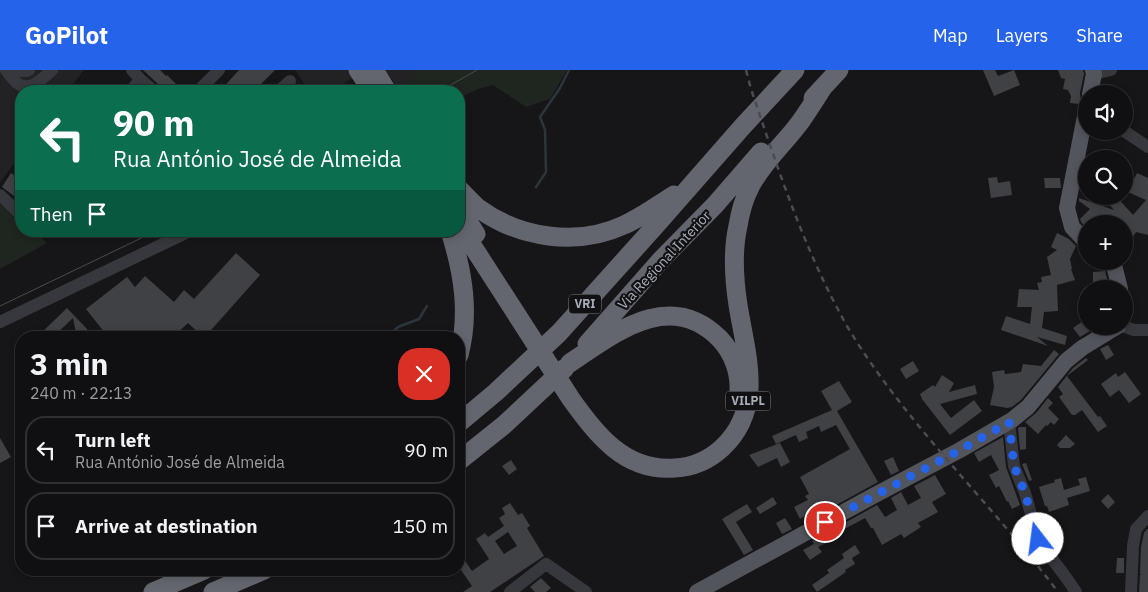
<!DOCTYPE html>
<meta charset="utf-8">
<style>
body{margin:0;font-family:"IBM Plex Sans",sans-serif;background:#19191b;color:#f1f3f6;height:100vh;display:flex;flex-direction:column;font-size:19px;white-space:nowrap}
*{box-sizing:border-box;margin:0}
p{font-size:16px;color:#9c9d9f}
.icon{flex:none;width:28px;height:28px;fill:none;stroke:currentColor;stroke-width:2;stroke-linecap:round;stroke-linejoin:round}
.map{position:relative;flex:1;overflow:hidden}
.panel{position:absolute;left:15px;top:261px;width:450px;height:245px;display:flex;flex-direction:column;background:#101012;border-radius:20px;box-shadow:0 2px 8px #0003,0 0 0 1px #303032}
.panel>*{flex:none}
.banner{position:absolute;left:15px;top:15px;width:450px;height:152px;border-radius:20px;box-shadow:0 2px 8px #0003,0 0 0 1px #303032;background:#0b6e4f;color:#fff;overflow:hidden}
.tools{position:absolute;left:1078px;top:15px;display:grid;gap:10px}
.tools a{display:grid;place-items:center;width:55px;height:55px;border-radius:50%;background:#101012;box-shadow:0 2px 8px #0003,0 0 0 1px #303032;font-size:25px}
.pin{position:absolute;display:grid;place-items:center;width:42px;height:42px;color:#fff;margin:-21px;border:2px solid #fff;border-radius:50%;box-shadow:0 1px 5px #0007}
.me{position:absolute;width:55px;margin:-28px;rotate:345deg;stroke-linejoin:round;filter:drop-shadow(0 0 4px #0008)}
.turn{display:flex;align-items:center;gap:18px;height:105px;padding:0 15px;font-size:22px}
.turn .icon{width:65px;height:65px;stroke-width:2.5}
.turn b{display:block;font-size:35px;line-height:42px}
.then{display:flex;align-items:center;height:48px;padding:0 15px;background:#0003;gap:10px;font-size:19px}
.round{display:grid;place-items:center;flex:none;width:52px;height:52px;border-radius:20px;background:#19191b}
.overview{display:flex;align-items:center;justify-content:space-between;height:85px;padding:0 15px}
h1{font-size:30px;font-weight:700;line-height:38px}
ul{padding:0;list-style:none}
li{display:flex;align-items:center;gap:15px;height:68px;margin:0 10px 8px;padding:0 5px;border:2px solid #303032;border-radius:20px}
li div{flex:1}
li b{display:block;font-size:19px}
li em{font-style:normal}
header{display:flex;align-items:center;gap:30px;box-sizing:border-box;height:70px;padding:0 25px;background:#2563eb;color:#fff}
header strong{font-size:24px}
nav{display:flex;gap:28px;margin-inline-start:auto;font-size:18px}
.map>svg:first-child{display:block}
.built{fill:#222225}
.green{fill:#1e261f}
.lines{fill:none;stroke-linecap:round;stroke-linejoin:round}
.stream{stroke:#2c353c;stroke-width:2.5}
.building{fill:#404145;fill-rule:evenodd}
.minor{stroke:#37383d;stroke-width:12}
.major{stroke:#53555c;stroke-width:16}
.highway{stroke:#63666e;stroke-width:19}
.tram{stroke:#4a4c52;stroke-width:1}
.rail{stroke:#4a4c52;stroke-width:2.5;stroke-dasharray:6 5;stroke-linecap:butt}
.route{stroke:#2563eb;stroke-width:9;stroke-dasharray:0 16.2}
.labels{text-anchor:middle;stroke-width:4.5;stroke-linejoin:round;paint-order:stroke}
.shield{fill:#111113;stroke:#7b7e86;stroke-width:1}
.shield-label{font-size:12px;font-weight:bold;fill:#a8adb8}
.street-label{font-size:14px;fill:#a8adb8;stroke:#111113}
</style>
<header>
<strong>GoPilot</strong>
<nav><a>Map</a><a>Layers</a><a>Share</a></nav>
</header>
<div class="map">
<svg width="1148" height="522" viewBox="0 0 1148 522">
<rect width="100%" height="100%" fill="#161618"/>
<path class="built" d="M0 0H84L68 21H21V84L0 112Z
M295 0H363L353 8 331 21H309Z
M385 0H445L416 21H400Z"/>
<path class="green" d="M416 0H567L550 29 526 37 493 15 478 19 459 28V21H411L409 17Z
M0 134 21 152V161H33L47 173 0 199Z"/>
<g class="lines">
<path class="stream" d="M536 117 546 102 545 60 540 47 560 18 569 0
M386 268 398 257 419 249 427 236"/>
</g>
<path class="building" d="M143 0H160L166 6 167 5 183 21H162L159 15Z
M239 0H275L254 21H209L214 16 220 21Z
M983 0H995L998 6 1014 0 1020 15 994 26Z
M1058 0H1083L1084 4 1080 23 1081 32 1079 34 1070 33 1071 26 1068 20 1063 19 1065 9 1061 8Z
M11 103 21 110V131L2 117Z
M1137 103 1148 108V165L1136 162 1124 181V154H1086V158L1081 152 1080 149 1090 139 1079 131V128L1114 140 1101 126H1116L1133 145 1146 130 1128 122Z
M997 107 998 113 1010 111 1012 125 991 128 988 108Z
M1044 108H1060L1061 118H1045Z
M1057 163 1069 169 1076 176 1070 189 1072 199H1071L1075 210 1057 215 1058 241 1044 242 1042 258 1067 266 1065 275 1037 267 1048 276 1001 260 1006 246 1030 254 1032 237H1017L1019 219 1039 220 1037 213 1042 212 1041 207 1051 205 1047 187 1057 180 1051 177Z
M236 183 260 205 204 268 188 253 172 268H109L86 239 127 207 135 217 145 206 174 232 184 220 194 229Z
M1105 201 1110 219H1083L1093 213V202Z
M1079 230 1086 232V240L1078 239Z
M67 238 87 259 88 268H77L73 248 52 268H36Z
M1086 249V256H1098L1080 267 1073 258Z
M1108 275 1114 285 1106 290 1100 279Z
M1054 280 1059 284 1021 330 1012 337 1007 338 990 335 994 317 992 302 1004 300 1005 304 1021 302 1023 294 1041 296Z
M1086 288 1088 290 1067 306 1098 347 1100 346 1107 356 1098 362 1082 340 1075 345H1072L1059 327 1063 324 1058 317 1073 298Z
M913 291 919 301 906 309 900 299Z
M1125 302 1141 324 1129 333 1119 320 1110 327 1101 314 1116 303 1118 307Z
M942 305 954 313 949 322 975 315 977 324 940 334 951 348 974 330 982 341 950 365 922 329 920 324 933 315 935 317Z
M839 311 852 332 837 341 878 412 809 450 806 445 800 449 794 437 808 430 805 426 809 424 800 407 850 379 836 355 821 362 819 356 806 362 808 368 799 372 796 365 776 374 772 366 832 340 821 321Z
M1048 328 1053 333 1048 338 1059 349 1054 355 1051 352 1047 356 1046 355 1038 364 1025 352 1036 343Z
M1020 357H1026V379L1020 380 1018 358Z
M1066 365 1075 374 1070 378H1060L1057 375Z
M1003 367 1006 397 1020 435 1012 439 1008 431 1007 432 999 416 996 418 989 405 999 400 991 385 979 392 974 383Z
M0 368 11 387 0 393Z
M780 373 790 392 781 397 777 388 758 397 749 385Z
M893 387 899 401 891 405 884 391Z
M511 390 517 399 509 405 502 396Z
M1026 393 1032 410 1029 411 1022 394Z
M935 405 946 424 932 432 938 442 918 453 921 457 904 468 901 464 882 475 873 458H871L865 448 837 463 839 467 818 477 822 482 810 490 803 480 814 474 812 471 877 435 885 447 897 440 891 428 901 422 908 435 921 428 914 416Z
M1086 407 1090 421 1067 428 1069 435 1049 442 1047 436H1045L1039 417 1055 412 1054 410 1061 408 1064 420 1080 415 1078 409Z
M1108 424 1115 432 1108 439 1101 431Z
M773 427 777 434 760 444 756 438Z
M510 433 518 445 522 443 530 456 527 458 544 486 490 522H463L472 516 459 497V482L472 501 489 489 476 469 485 463 488 467 504 456 499 448 505 444 502 438ZM508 462 517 476 504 484 495 471Z
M747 434 752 442 736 452 753 480 744 485 722 449Z
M785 448 792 459 782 464 776 453Z
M1147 459H1148V522H1139L1140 505 1142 504H1140L1141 477 1144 463Z
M855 475 860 483 852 488 855 494 845 500 846 502 817 522 812 515 829 503 827 500 844 488 842 484Z
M1117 488H1124V503H1116Z
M541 508 551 518 546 522H535L530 517Z"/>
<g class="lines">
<path class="minor" d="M6 0C9 4 13 10 17 13 30 23 43 8 52 0
M12 0 14 1H27L29 0
M132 0 140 9 154 21
M1094 4 1111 0
M131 21 140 9
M198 21 219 0
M279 21 290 11
M1124 61 1148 77
M0 125 21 145
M0 252 190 161
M1123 256 1134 260H1148
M1009 352 1014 396 1025 423 1038 469 1043 477 1065 506 1076 522
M510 522 546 494 586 522
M1131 522 1133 476 1136 459 1148 446"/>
<path class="major" d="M1090 24 1094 4 1093 0
M1086 41 1067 138 1072 157 1086 172
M1113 191 1120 219
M697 522 873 426 960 380 1012 350 1028 337 1066 291 1082 278 1118 256"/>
<path class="highway" d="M358 0 372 21
M374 0 387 21
M813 28 839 0
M459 119C465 125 471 132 478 138 519 168 577 177 624 155 642 147 658 135 674 125
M459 137 476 164
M459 155 571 329C597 365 625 402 675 398 693 397 709 390 722 378 765 338 746 285 738 235 734 209 732 182 738 156 740 143 744 129 750 117 763 92 785 73 801 51 808 41 815 30 822 19
M450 161C463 202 470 243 459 285
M587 274 660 191 715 135 761 82
M570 293C615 263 670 218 720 269 733 283 740 302 739 321
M459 353 496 322 559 263 657 154 743 56 795 0
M459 391 504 355 565 298
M153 522 204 500
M213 522 264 500"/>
<path class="tram" d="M440 21 477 0
M0 236 156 161"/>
<path class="rail" d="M746 0 751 19C775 90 798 161 832 228 838 239 843 250 850 261 908 356 991 433 1058 522"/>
</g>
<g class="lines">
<path class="route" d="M825 452 960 380 1009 352 1014 396 1025 423 1038 469"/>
</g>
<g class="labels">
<g class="shield">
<rect x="569" y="224.5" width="32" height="19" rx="4"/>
<rect x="725.5" y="321.5" width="45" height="19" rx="4"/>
</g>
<g class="shield-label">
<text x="585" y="238">VRI</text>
<text x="748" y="335">VILPL</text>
</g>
<g class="street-label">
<text transform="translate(664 190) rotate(-47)" y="5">Via Regional Interior</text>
</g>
</g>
</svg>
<div class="tools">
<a><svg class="icon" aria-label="sound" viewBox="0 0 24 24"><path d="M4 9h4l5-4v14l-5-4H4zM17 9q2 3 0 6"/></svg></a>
<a><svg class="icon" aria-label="search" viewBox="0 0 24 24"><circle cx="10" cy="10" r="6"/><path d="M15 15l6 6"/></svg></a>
<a>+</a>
<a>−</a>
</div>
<div class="pin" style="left:825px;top:452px;background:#d93025"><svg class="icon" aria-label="arrive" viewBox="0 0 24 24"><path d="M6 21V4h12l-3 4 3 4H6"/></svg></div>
<svg class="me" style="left:1038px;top:469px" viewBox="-20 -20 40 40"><circle r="19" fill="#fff"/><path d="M0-13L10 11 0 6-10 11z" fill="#2563eb"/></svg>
<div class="banner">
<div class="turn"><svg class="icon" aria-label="left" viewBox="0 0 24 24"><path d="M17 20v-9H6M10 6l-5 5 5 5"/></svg><div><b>90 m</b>Rua António José de Almeida</div></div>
<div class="then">Then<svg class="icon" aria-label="arrive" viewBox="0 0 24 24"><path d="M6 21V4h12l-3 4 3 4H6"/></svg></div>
</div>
<section class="panel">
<div class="overview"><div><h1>3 min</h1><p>240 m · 22:13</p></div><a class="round" style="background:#d93025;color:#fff"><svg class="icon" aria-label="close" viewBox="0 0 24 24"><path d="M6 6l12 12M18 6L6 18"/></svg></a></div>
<ul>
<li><svg class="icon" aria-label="left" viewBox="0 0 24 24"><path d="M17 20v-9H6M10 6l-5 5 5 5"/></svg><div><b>Turn left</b><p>Rua António José de Almeida</p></div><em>90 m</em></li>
<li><svg class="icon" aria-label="arrive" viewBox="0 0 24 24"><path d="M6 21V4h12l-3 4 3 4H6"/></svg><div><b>Arrive at destination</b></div><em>150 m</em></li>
</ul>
</section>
</div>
